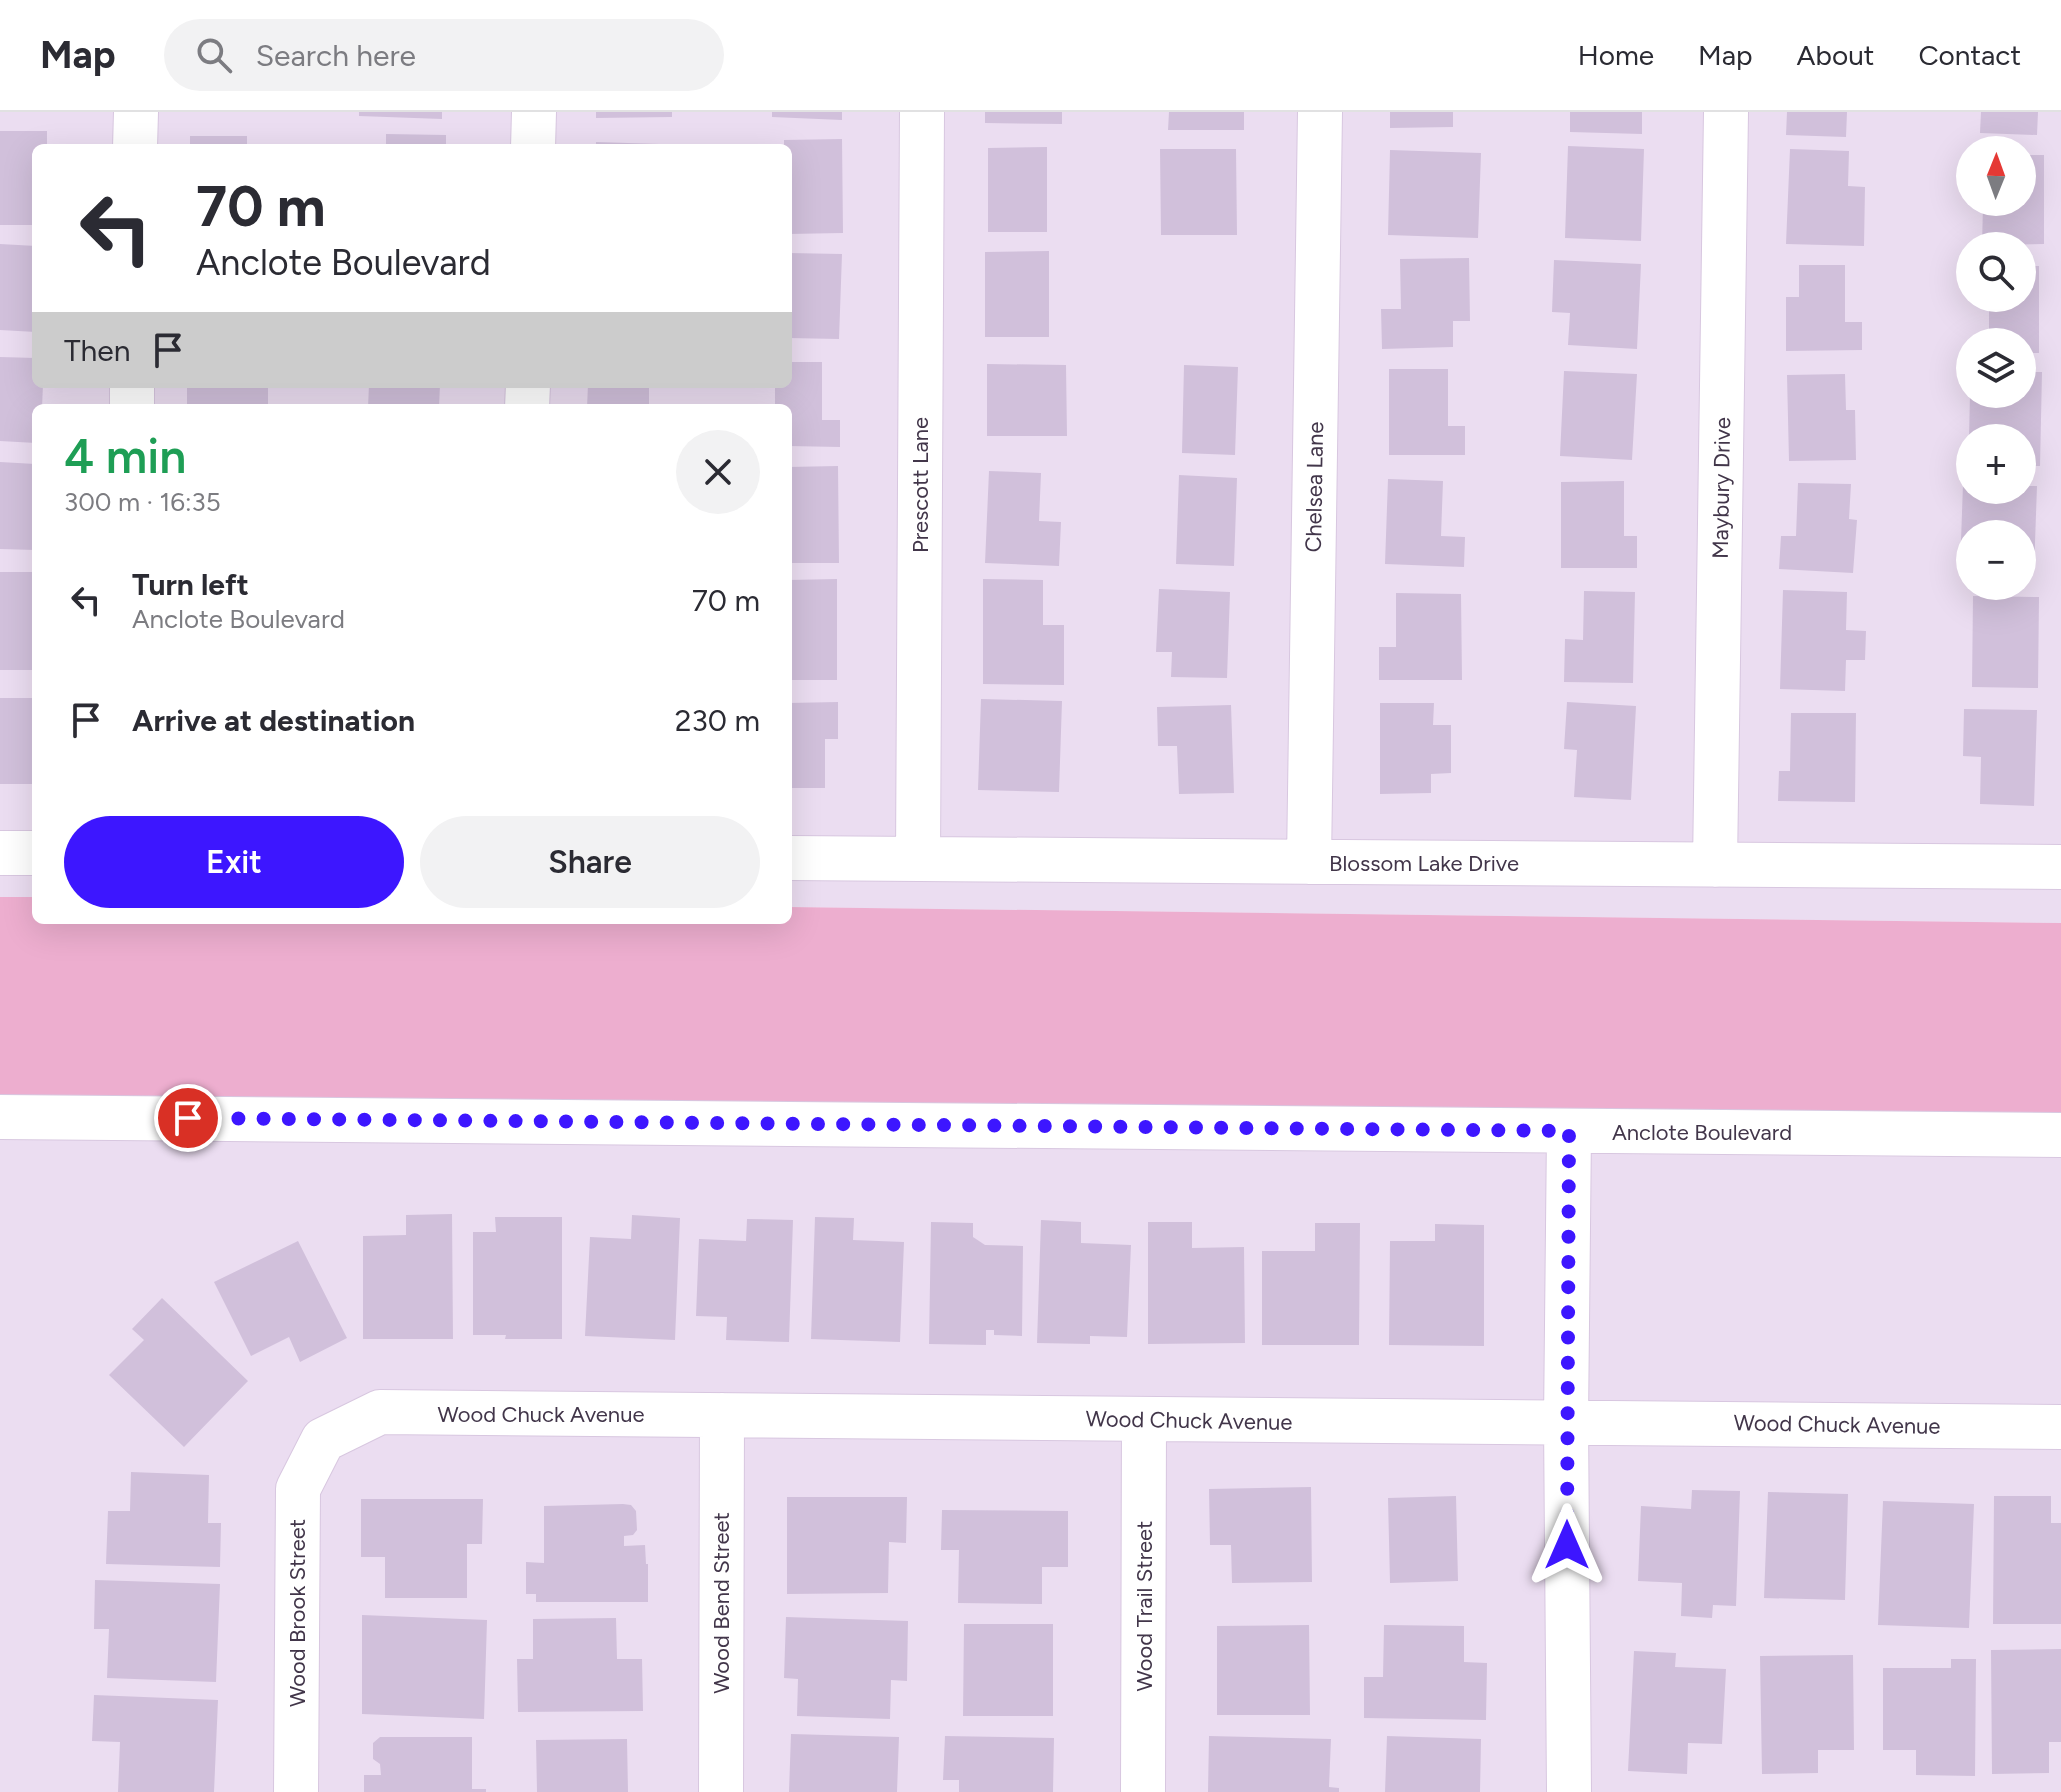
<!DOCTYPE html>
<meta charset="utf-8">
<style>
body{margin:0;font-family:Figtree,sans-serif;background:#f2f2f3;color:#2b2b33;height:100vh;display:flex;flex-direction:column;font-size:30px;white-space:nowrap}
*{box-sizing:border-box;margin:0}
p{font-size:26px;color:#7c7c81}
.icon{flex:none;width:44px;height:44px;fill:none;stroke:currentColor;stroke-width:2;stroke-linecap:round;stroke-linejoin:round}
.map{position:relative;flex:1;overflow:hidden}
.details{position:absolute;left:32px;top:292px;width:760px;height:520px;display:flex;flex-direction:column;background:#fff;border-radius:12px;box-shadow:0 8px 32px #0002}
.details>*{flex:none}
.hud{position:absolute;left:32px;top:32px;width:760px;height:244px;border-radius:12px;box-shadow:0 8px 32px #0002;background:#fff;color:#2b2b33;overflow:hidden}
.needle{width:52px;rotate:1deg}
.fabs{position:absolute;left:1956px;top:24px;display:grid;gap:16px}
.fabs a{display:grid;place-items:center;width:80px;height:80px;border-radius:50%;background:#fff;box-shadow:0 8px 32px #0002;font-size:40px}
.pin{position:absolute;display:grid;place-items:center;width:68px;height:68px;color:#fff;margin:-34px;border:4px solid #fff;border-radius:50%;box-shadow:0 2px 8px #0007}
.me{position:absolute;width:88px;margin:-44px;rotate:0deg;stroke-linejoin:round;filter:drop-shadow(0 0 6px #0008)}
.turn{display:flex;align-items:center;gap:28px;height:168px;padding:0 32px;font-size:36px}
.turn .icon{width:104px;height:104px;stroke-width:2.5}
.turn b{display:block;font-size:56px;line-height:68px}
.then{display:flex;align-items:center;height:76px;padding:0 32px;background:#0003;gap:16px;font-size:30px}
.round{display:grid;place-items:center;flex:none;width:84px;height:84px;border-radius:42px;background:#f2f2f3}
.headline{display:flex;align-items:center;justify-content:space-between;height:136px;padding:0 32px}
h1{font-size:48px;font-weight:600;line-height:60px;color:#1e9e55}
.button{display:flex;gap:16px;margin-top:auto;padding:16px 32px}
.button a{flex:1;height:92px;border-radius:48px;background:#3d16ff;color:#fff;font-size:32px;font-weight:600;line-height:92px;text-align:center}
.button a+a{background:#f2f2f3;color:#2b2b33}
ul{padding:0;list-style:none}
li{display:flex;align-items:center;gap:24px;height:120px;padding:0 32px}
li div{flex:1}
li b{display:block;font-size:30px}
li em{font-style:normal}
header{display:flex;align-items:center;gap:48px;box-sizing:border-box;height:112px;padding:0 40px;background:#fff;border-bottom:2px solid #e1e1e2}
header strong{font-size:38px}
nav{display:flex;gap:44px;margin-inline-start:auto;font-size:28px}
.search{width:560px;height:72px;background:#f2f2f3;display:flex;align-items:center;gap:20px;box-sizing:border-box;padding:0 28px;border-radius:44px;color:#7c7c81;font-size:30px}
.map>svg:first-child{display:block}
.residential{fill:#ebddf1;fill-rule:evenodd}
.green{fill:#edaecf}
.building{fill:#d1c0db}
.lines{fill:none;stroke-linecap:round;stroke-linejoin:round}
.minor-casing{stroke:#d8c7e0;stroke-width:46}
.minor{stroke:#fff;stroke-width:44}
.route{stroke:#3d16ff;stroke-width:14;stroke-dasharray:0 25.2}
.labels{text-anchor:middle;stroke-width:6;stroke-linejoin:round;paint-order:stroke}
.street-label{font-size:22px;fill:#42364a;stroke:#fff}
</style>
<header>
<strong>Map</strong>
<div class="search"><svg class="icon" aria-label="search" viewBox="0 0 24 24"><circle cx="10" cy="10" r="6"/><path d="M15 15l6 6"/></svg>Search here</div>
<nav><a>Home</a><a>Map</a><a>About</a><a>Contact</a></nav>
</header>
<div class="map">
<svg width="2061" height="1680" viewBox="0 0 2061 1680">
<rect width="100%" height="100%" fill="#f2e8f5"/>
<path class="residential" d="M0 0H2061V811L788 795V296H36V785H0ZM36 36H788V272H36ZM1970 38H2022V90H1970ZM1970 134H2022V186H1970ZM1970 230H2022V282H1970ZM1970 326H2022V378H1970ZM1970 422H2022V474H1970Z
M0 1027 2061 1046V1680H0Z"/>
<path class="green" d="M0 785H36V808H788V795L2061 811V1004L0 988Z"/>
<path class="building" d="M359 0H442V7L359 4Z
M596 0H672V5L596 6Z
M772 0H842V8L772 5Z
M985 0H1062V12L985 11Z
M1169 0H1244V18H1168Z
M1390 0H1453V15L1390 16Z
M1570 0H1642V22L1570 20Z
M1787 0H1847L1846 25 1786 23Z
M1981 0H2038L2037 23 1980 21Z
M0 19H47V36H36V113H0Z
M386 22 446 23V36H386Z
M190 24H247V36H190Z
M842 27 843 121 788 122V36H784V28Z
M596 30 659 32V36H596Z
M1568 34 1644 37 1641 129 1565 126Z
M1047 35V120H988V36Z
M1160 37H1236L1237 123H1161Z
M1790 37 1849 39 1848 74 1865 75 1864 134 1786 132Z
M1390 38 1481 41 1478 126 1388 123Z
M2022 43H2044V132L1982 133 1983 93 1990 94V90H2022Z
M0 132 36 134V220L0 218Z
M1049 139V225H985V140Z
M788 141 842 142 839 227 788 226Z
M1469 146 1470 209H1453V235L1382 237 1381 197H1401L1400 147Z
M1554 148 1641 152 1637 237 1568 233 1570 201 1552 200Z
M1799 153H1845V210H1862V238L1786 239V185H1799Z
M2022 154H2039V241H2022V230H1989V186H2022Z
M0 245 36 246V272H43L42 296H36V331L0 329Z
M788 250H822V308H840V335L788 334V296H775V272H788Z
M987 252 1066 253 1067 324H987Z
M1184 253 1238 255 1235 343 1182 341Z
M1389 257H1448V314H1465V343H1389Z
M1564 259 1637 262 1632 348 1560 344Z
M2022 260H2042L2040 354H2022V326H1969L1970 282H2022Z
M1845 262 1846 298H1855L1856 348 1789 349 1787 263Z
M187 272H268V296H187Z
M369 272H440L439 296H368Z
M588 272H649V296H587Z
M0 350 35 352 36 438 0 437Z
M838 354 839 451H788V355Z
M989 359 1041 361 1039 409 1061 410 1059 454 985 451Z
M1179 363 1237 366 1234 454 1176 452Z
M1388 367 1443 369 1441 424 1465 425 1464 455 1385 452Z
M1624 369V424H1637V456H1561V370Z
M1798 371 1851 372 1849 407 1857 408 1853 461 1779 457 1781 424H1796Z
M1963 372H1970V378H2022V374H2037L2034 459H2022V422H1970V457H1960Z
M0 460H36V558H0Z
M837 467V568H788V468Z
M983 467 1043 468V513H1064V573L983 572Z
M1159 477 1230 480 1227 566 1171 565 1172 540H1156Z
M1783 478 1847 480 1846 518 1866 519 1865 548H1846L1845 579 1780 577Z
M1584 479 1635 480 1633 571 1564 570 1565 527 1583 528Z
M1396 481 1461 482 1462 568H1379V535H1396Z
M1973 484 2039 485 2038 576 1972 575Z
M0 586H36L35 672H0Z
M981 587 1062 589 1059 680 978 678Z
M838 590V627H825V676H788V591Z
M1567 590 1636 594 1631 688 1574 685 1577 638 1564 637Z
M1380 591H1434L1433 613H1451V661L1431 662V681L1380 682Z
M1231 593 1234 681 1179 682 1177 634H1158L1157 595Z
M1964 597 2037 598 2034 694 1980 692 1981 645 1963 644Z
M1791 601H1856L1855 690 1778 689 1779 659H1790Z
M452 1102 453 1227H363V1124L406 1123V1103Z
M632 1103 680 1106 675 1228 585 1224 590 1125 631 1127Z
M495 1105H562V1227H505L506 1223H473V1120H496Z
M815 1105 854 1106 853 1128 904 1130 900 1230 811 1227Z
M747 1107 793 1108 789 1230 726 1228 727 1205 696 1204 699 1127 746 1129Z
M1041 1108 1081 1110V1131L1131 1133 1127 1225 1090 1224V1232L1037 1231Z
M931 1110 973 1111V1125L985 1133 1023 1134 1022 1224 994 1223V1218H986V1233L929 1232Z
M1148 1110H1192V1136L1244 1135 1245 1231 1148 1232Z
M1315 1111H1360L1359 1233H1262V1139H1315Z
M1435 1112 1484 1113V1234L1389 1233 1390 1129H1435Z
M298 1129 347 1226 300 1250 289 1225 251 1244 214 1170Z
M162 1186 248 1269 184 1335 109 1263 144 1228 132 1217Z
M131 1360 209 1363 208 1411H221L220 1455 106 1452 108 1399H130Z
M1311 1375 1312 1470 1232 1471 1231 1433H1210L1209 1377Z
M1692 1378 1740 1379 1736 1494 1713 1493 1712 1506 1681 1504 1682 1471 1638 1469 1641 1394 1691 1397Z
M1768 1380 1848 1382 1845 1488 1764 1486Z
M1456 1384 1458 1469 1390 1471 1388 1386Z
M1994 1384H2051V1411H2061V1512H1993Z
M787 1385H907L906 1431 889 1430 888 1481 787 1482Z
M361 1387H483L482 1432H467V1486H385V1445H361Z
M1883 1389 1974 1392 1969 1516 1878 1513Z
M623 1392 631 1393 636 1399 637 1418 633 1423 624 1424V1434L645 1433 646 1452H648V1490H536V1482H526V1450L544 1451V1394Z
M942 1398 1068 1399V1455H1042V1492L958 1491 959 1438H941Z
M95 1468 220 1472 216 1570 107 1566 109 1517H94Z
M362 1503 487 1508 484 1607 362 1602Z
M786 1505 908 1509 907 1569 891 1568 890 1607 797 1604 798 1567 784 1566Z
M616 1506 617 1547H642L643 1599 518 1600 517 1547H533V1507Z
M964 1512H1053V1604H963Z
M1309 1513 1310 1603H1217V1514Z
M1384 1513 1464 1514V1550L1487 1551 1486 1608 1364 1606V1565H1383Z
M2061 1537V1630H2049V1661L1992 1662 1991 1538Z
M1634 1539 1676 1541 1675 1555 1726 1557 1722 1632 1688 1631 1687 1662 1628 1659Z
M1853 1543 1854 1638H1818V1661L1762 1662 1760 1544Z
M1951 1547H1976L1975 1664 1916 1663V1638H1883V1556H1951Z
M94 1583 218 1588 214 1680H118L120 1630 92 1629Z
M791 1622 899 1625 897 1680H789Z
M945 1624 1054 1626 1053 1680H959V1668H943Z
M1209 1624 1331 1627 1329 1675 1339 1676V1680H1208Z
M1387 1624 1481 1627 1480 1680H1385Z
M380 1625H472V1677H486V1680H364V1663H381L380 1652 373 1647V1631Z
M627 1627 628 1680H537L536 1628Z"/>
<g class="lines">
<defs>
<path id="minor" d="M135 36 136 0
M533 36 534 0
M132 296V272
M527 296 528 272
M0 741H36
M788 746 2061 755
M918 747 922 0
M1309 750 1320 0
M1715 753 1726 0
M0 1005 2061 1023
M296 1680 298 1377 323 1328 380 1300 2061 1315
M721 1680 722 1303
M1143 1680 1144 1308
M1569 1680 1566 1309 1569 1019"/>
</defs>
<use href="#minor" class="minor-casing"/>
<use href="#minor" class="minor"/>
</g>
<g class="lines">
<path class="route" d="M188 1006 1569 1019 1567 1433"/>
</g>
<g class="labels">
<g class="street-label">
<text transform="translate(920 373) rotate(-90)" y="8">Prescott Lane</text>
<text transform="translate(1314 375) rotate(-89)" y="8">Chelsea Lane</text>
<text transform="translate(1721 376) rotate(-89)" y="8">Maybury Drive</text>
<text x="1424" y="759">Blossom Lake Drive</text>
<text x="1702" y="1028">Anclote Boulevard</text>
<text x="541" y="1310">Wood Chuck Avenue</text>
<text transform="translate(1189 1308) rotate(1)" y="8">Wood Chuck Avenue</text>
<text transform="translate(1837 1312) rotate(1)" y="8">Wood Chuck Avenue</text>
<text transform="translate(721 1491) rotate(-90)" y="8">Wood Bend Street</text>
<text transform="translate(1144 1494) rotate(-90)" y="8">Wood Trail Street</text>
<text transform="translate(297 1501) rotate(-90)" y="8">Wood Brook Street</text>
</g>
</g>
</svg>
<div class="fabs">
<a><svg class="needle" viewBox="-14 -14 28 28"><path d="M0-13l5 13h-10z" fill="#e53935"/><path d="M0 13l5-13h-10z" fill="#7c7c81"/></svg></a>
<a><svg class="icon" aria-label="search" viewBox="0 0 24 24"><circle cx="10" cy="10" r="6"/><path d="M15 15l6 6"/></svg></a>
<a><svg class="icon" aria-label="layers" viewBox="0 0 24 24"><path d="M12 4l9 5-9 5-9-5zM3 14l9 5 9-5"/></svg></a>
<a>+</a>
<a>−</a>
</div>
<div class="pin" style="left:188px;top:1006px;background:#d93025"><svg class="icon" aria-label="arrive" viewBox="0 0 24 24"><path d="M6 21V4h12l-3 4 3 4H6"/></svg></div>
<svg class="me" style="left:1567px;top:1433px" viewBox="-20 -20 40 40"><path d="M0-17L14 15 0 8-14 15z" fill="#3d16ff" stroke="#fff" stroke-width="4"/></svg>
<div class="hud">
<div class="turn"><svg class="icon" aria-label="left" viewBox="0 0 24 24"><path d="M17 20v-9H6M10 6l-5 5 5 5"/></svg><div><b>70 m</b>Anclote Boulevard</div></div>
<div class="then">Then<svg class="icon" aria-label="arrive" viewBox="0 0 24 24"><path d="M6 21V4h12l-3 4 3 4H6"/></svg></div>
</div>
<section class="details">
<div class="headline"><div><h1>4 min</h1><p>300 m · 16:35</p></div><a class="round"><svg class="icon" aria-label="close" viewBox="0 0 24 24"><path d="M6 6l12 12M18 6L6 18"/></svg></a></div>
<ul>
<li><svg class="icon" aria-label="left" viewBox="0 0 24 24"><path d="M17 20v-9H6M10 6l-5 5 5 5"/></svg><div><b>Turn left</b><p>Anclote Boulevard</p></div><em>70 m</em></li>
<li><svg class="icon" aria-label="arrive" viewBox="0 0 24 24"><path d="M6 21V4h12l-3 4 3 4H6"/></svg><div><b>Arrive at destination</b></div><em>230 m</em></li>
</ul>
<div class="button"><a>Exit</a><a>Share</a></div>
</section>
</div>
